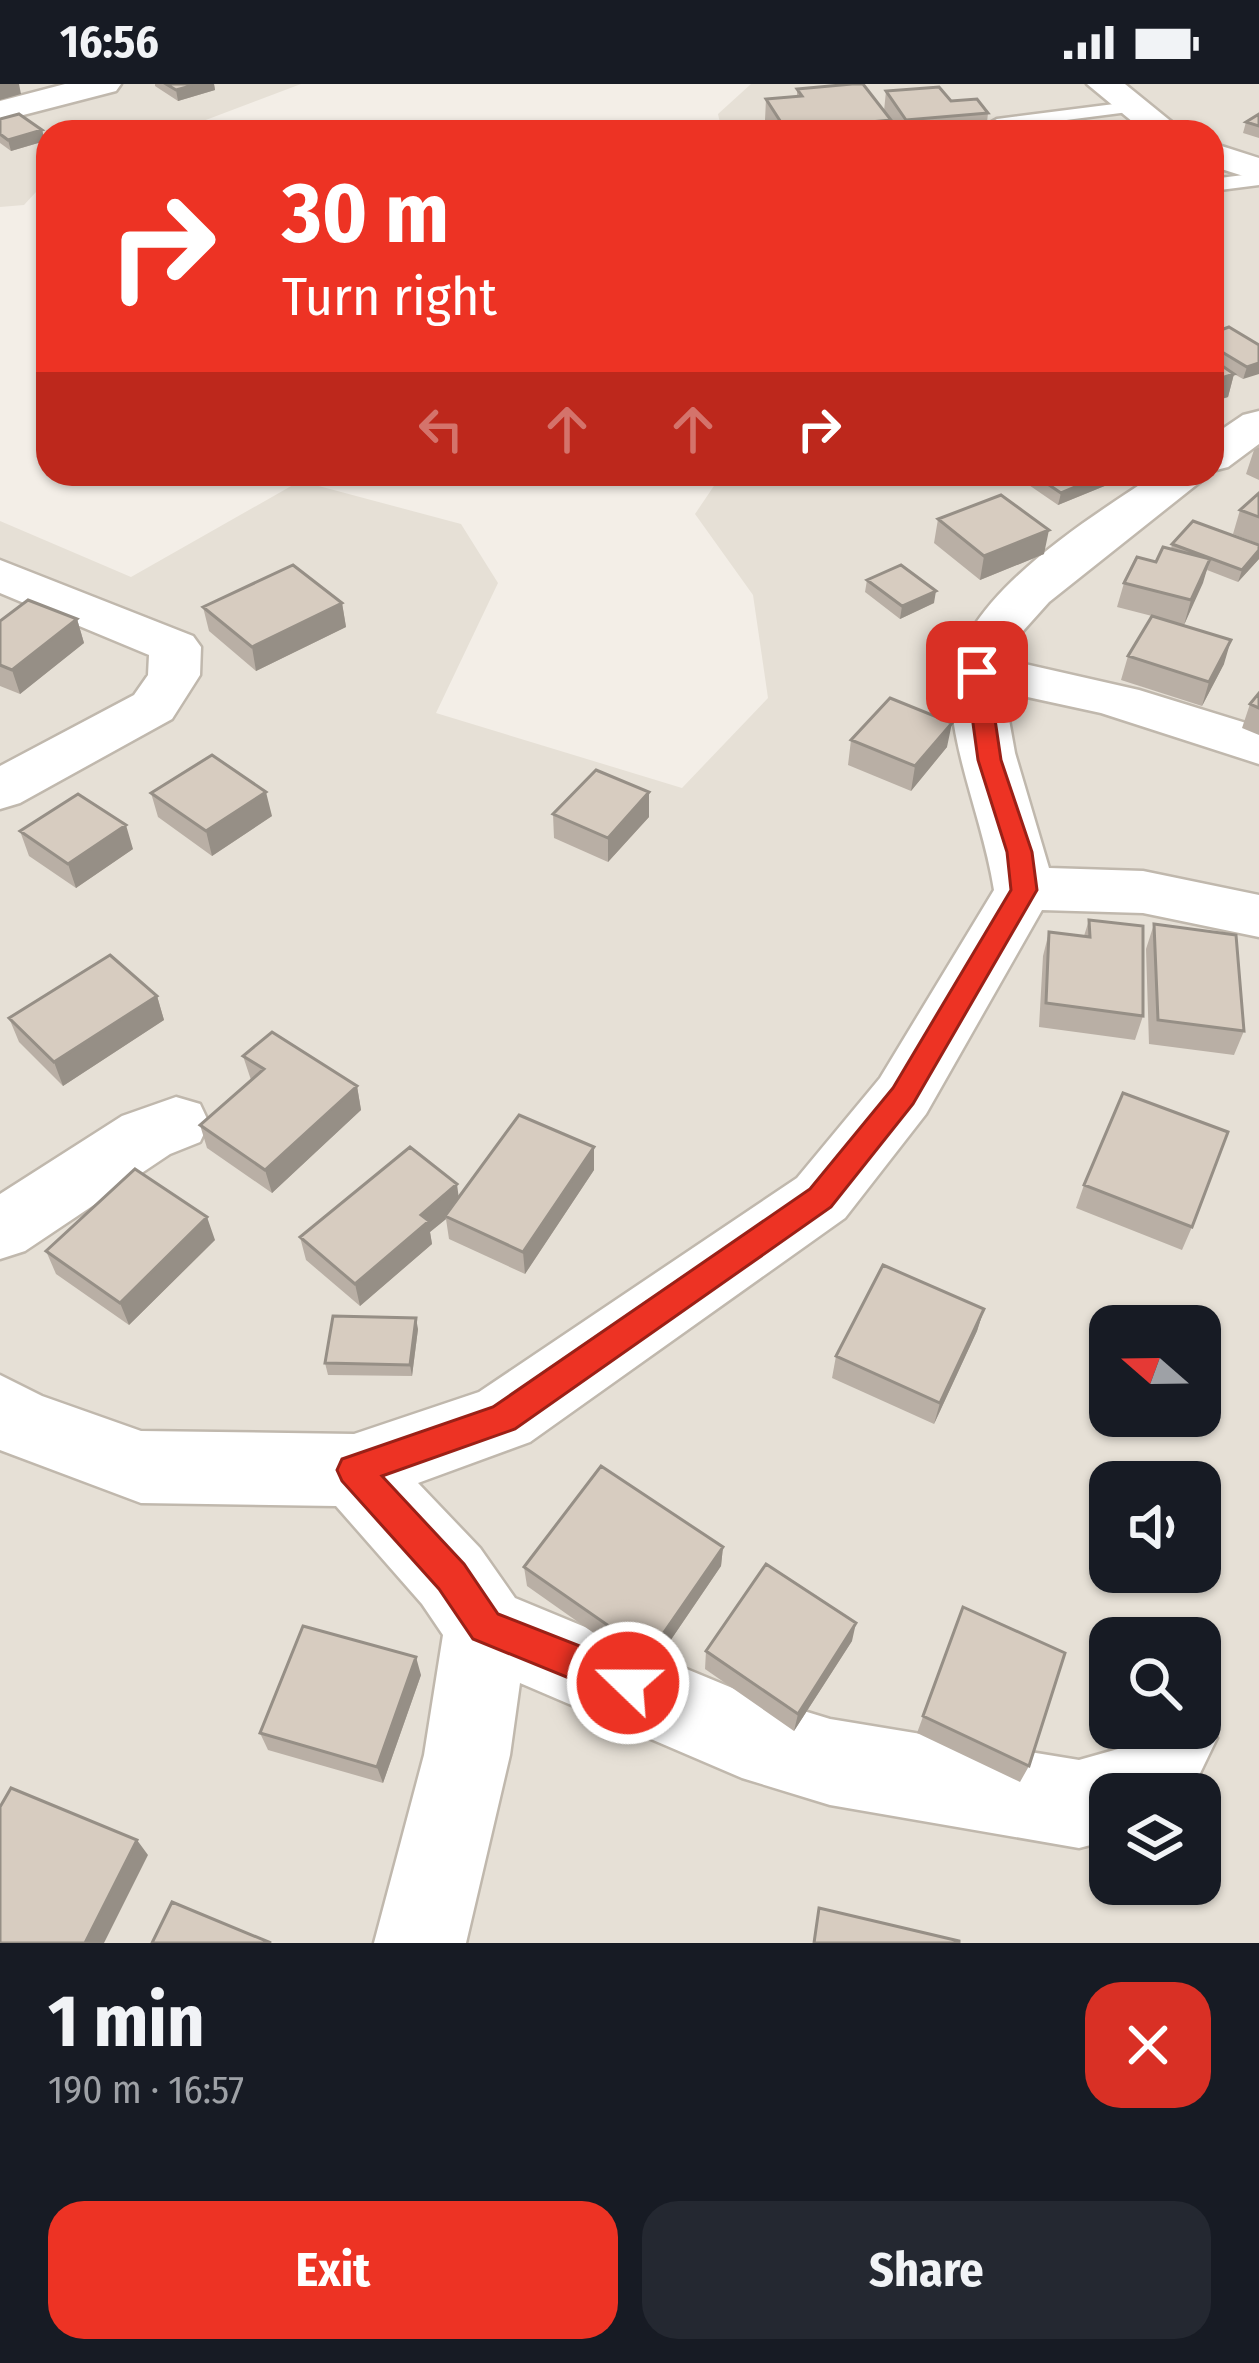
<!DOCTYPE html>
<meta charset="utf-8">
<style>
body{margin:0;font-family:"Fira Sans Condensed",sans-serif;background:#242831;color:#f1f3f6;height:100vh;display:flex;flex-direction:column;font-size:45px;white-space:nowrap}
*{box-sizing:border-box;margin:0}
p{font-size:39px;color:#9ea1a6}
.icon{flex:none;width:66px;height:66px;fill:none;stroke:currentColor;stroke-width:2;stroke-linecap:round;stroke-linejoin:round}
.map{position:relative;height:1859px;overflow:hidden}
.sheet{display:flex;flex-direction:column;background:#171b24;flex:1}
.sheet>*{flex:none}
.banner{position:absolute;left:36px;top:36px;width:1188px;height:366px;border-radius:36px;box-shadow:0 3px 9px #0004;background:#ed3324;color:#fff;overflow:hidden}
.needle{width:78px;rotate:290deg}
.controls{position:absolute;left:1089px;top:1221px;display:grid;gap:24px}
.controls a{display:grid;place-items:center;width:132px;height:132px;border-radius:24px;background:#171b24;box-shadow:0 3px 9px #0004;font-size:60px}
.pin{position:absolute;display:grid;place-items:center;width:102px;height:102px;color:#fff;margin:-51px;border-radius:24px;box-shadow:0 6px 18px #0006}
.me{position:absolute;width:132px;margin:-66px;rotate:292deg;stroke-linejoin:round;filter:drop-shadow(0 0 9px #0008)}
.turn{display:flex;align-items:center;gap:42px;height:252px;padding:0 48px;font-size:54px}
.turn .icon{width:156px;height:156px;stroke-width:2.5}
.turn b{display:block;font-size:84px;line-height:102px}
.lanes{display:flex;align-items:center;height:114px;padding:0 48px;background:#0003;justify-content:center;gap:60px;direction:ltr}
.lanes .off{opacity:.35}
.round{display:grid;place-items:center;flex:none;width:126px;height:126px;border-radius:36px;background:#242831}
.headline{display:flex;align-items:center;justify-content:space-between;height:204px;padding:0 48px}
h1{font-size:72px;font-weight:700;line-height:90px}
.primary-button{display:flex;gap:24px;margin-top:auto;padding:24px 48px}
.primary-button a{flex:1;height:138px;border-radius:36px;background:#ed3324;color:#fff;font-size:48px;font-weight:700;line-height:138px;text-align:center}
.primary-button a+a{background:#242831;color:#f1f3f6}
.status{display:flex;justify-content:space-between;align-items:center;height:84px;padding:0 60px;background:#171b24;direction:ltr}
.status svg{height:33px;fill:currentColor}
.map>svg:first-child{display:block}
.residential{fill:#e6e0d6;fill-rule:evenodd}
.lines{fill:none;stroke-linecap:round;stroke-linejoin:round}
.service-casing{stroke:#c0b8ad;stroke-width:5}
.minor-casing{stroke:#c0b8ad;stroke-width:5}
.service{fill:#fff;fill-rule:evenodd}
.minor{fill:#fff;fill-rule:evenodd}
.wall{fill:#b9afa5}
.shaded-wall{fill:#968f86}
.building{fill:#d7ccc0;stroke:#968f86;stroke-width:3}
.route{fill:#ed3324;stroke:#9a2117;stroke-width:3}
</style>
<div class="status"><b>16:56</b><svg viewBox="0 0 49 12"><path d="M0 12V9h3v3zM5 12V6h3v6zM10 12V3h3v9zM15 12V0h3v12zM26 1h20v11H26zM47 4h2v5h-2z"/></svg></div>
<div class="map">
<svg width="1259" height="1859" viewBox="0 0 1259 1859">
<rect width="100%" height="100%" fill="#f3eee7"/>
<path class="residential" d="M0 0H301L174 48H48V95L24 121 0 123Z
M751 0H1259V1859H0V437L131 493 300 397 461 440 498 499 436 629 682 704 768 614 753 511 695 430 722 390H1212V48H722L718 30ZM1110 1242H1200V1332H1110ZM1110 1398H1200V1488H1110ZM1110 1554H1200V1644H1110ZM1110 1710H1200V1800H1110Z"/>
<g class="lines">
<defs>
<path id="service" d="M1130 18 1136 19V27L997 45 988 40 997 35Z
M1259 89V101L1212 107V95Z"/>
<path id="minor" d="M65 0H121L116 7 0 37V17Z
M1087 0H1125L1184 48H1145Z
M1212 59 1259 74V97L1212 82Z
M1259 327V360L1228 383 1212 387V352L1243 331Z
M1156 390H1210L1049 518 1023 547 1007 576 1139 606 1259 643V680L1101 629 1004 608 1015 669 1049 784 1143 787 1259 811V853L1143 829 1042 826 926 1030 845 1134 530 1358 418 1399 480 1464 515 1514 742 1608 830 1635 1079 1676 1118 1665 1131 1644H1200V1622L1217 1654 1190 1710H1110V1756L1079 1764 830 1721 742 1694 520 1599 510 1671 466 1859H374L424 1671 443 1551 422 1520 336 1422 141 1419 0 1366V1291L42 1312 141 1347 354 1350 479 1308 797 1094 880 994 994 806C984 742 957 682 951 618 943 522 1086 437 1156 390Z
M0 476 193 552 201 563 200 591 172 635 20 719 0 725V682L134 611 148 591 149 571 0 509Z
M176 1013 200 1020 209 1039 200 1058 170 1070 25 1167 0 1175V1110L122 1032Z"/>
</defs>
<use href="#service" class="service-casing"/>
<use href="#minor" class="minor-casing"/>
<use href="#service" class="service"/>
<use href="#minor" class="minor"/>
</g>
<path class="wall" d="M155 0H214L215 6 178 17 155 2Z
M797 5 884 27 886 7 951 17 988 29 986 48H898L890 37 889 48H772L765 36 766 15 797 12Z
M1259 30V54L1243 49 1246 38Z
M0 35 42 46 45 57 11 67 0 59Z
M1212 249 1259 261 1243 295 1234 290 1228 313 1212 318Z
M1259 363V396L1246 390 1254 366Z
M1024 390H1110L1107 401 1058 421 1023 397Z
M1259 409V460L1233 450 1240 426Z
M938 435 1044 470 980 496 934 459Z
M1172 460 1259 475 1238 498 1207 486 1184 541 1224 580 1202 622 1121 596 1128 572 1152 532 1117 523 1124 499 1156 478 1171 465Z
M867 496 934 519 900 535 865 508Z
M342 519 346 543 256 587 209 547 203 523Z
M77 535 84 559 20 610 0 602V537Z
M1259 609V651L1242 644 1250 620Z
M851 656 947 663 911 707 848 681Z
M151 709 272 732 212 772 158 733Z
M553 730 649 733 608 778 554 754Z
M20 747 133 765 76 804 29 772Z
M1089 836 1143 932 1135 956 1039 943 1043 872 1049 848 1084 852Z
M1154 840 1244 947 1234 971 1149 960 1146 865Z
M157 912 164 936 63 1002 19 958 9 934Z
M243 972 357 1002 361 1026 272 1109 207 1064 200 1041 251 996Z
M594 1086 525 1190 449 1155 446 1135 430 1148 432 1160 360 1222 306 1176 300 1153 458 1114Z
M1084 1101 1192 1143 1182 1166 1076 1124Z
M215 1156 129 1241 56 1190 46 1167Z
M984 1225 977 1247 934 1340 832 1294 836 1272Z
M418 1245 412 1292 328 1291 325 1279Z
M723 1463 721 1482 649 1588 527 1502 524 1483Z
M963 1523 1029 1682 1020 1698 917 1649Z
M852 1557 794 1647 705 1585 706 1567Z
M421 1591 383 1699 268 1666 260 1649Z"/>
<path class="shaded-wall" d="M0 0H19L21 10 0 16Z
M198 0H214L215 6 178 17 176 6Z
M891 36 889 48H786V46Z
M42 46 45 57 11 67 8 56Z
M1259 279V290L1243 295 1247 283Z
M1234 290 1228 313 1212 318V297Z
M1106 390H1110L1107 401 1058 421 1061 409Z
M1049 446 1044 470 980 496 984 472Z
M1259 466V475L1238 498 1242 486Z
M1210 475 1203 499 1184 541 1191 516Z
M936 507 934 519 900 535 902 522Z
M342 519 346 543 256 587 252 563Z
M77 535 84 559 20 610 12 586Z
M1231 556 1224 580 1202 622 1209 598Z
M952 639 947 663 911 707 915 682Z
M266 708 272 732 212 772 206 747Z
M649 708V733L608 778V754Z
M126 741 133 765 76 804 68 780Z
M157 912 164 936 63 1002 54 978Z
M357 1002 361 1026 272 1109 265 1086Z
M594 1063V1086L525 1190 523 1168Z
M457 1100 460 1123 445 1132 446 1135 430 1148 432 1160 360 1222 355 1200 421 1131Z
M207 1133 215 1156 129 1241 120 1219Z
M984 1225 977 1247 934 1340 940 1319Z
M416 1234 418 1245 412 1292 410 1281Z
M723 1463 721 1482 649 1588V1570Z
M856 1539 852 1557 794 1647 798 1630Z
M416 1573 421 1591 383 1699 377 1683Z
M137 1756 148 1771 104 1859H85Z"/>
<path class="building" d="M166 0H198L176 6Z
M852 0H863L891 36 786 46 766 15 802 12 797 5Z
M939 3 951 17 977 15 988 29 906 36 886 7Z
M19 30 42 46 8 56 0 50V35Z
M1259 30V42L1246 38Z
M1229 243 1259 261V279L1247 283 1212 262V249Z
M1212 275 1234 290 1212 297Z
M1033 390H1106L1061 409Z
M1259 409V433L1240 426Z
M1001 411 1049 446 984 472 938 435Z
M1193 437 1259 461V466L1242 486 1172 460Z
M1163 463 1210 475 1191 516 1124 499 1137 473 1156 478Z
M293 481 342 519 252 563 203 523Z
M901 481 936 507 902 522 867 496Z
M28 516 77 535 12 586 0 581V537Z
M1152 532 1231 556 1209 598 1128 572Z
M1259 609V624L1250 620Z
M890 614 952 639 915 682 851 656Z
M212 671 266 708 206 747 151 709Z
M596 686 649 708 608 754 553 730Z
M78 710 126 741 68 780 20 747Z
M1089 836 1143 842V932L1046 919 1049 848 1090 853Z
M1154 840 1236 851 1244 947 1158 936Z
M110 871 157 912 54 978 9 934Z
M272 948 357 1002 265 1086 200 1041 264 985 243 972Z
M1123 1009 1228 1048 1192 1143 1084 1101Z
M519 1031 594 1063 523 1168 445 1132Z
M410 1063 457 1100 421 1131 429 1137 355 1200 300 1153Z
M135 1085 207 1133 120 1219 46 1167Z
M883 1181 984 1225 940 1319 836 1272Z
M333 1232 416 1234 410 1281 325 1279Z
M601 1382 723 1463 649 1570 524 1483Z
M766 1480 856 1539 798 1630 706 1567Z
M963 1523 1065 1569 1029 1682 923 1632Z
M303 1542 416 1573 377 1683 260 1649Z
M11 1704 137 1756 85 1859H0V1723Z
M172 1818 271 1859H152Z
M819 1824 959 1857V1859H814Z"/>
<path class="route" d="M977 581 988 588 1001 676 1032 768 1037 806 913 1020 831 1123 515 1345 382 1392 464 1480 498 1530 641 1586 647 1599 641 1612 628 1618 473 1555 439 1505 342 1397 337 1386 342 1375 493 1323 810 1105 893 1004 1011 806 1007 768 978 676 966 588Z"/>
</svg>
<div class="controls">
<a><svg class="needle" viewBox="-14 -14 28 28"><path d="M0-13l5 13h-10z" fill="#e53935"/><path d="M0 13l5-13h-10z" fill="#9ea1a6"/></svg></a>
<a><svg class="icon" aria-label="sound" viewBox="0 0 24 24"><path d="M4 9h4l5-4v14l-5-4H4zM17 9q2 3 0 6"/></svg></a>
<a><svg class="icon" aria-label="search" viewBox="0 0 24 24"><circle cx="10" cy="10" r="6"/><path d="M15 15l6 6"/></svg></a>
<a><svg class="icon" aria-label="layers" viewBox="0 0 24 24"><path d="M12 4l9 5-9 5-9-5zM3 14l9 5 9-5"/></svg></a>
</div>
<div class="pin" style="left:977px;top:588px;background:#d93025"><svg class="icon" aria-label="arrive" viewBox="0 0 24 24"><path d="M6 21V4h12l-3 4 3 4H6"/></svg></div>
<svg class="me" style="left:628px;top:1599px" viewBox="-20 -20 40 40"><circle r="17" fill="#ed3324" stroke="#fff" stroke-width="3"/><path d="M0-11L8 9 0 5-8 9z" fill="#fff"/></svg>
<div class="banner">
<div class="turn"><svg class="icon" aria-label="right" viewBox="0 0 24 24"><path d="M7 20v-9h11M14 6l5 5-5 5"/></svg><div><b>30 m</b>Turn right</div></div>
<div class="lanes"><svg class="icon off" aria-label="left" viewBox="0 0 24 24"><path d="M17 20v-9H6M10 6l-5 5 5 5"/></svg><svg class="icon off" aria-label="ahead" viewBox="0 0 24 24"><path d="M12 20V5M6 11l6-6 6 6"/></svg><svg class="icon off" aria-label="ahead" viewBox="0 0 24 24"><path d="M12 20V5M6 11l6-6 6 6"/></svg><svg class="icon" aria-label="right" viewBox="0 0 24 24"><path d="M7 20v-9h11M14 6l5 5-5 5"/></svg></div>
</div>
</div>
<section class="sheet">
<div class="headline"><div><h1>1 min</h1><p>190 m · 16:57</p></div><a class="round" style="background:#d93025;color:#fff"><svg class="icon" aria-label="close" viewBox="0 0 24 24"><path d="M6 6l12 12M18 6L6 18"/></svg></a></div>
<div class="primary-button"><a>Exit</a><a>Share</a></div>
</section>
